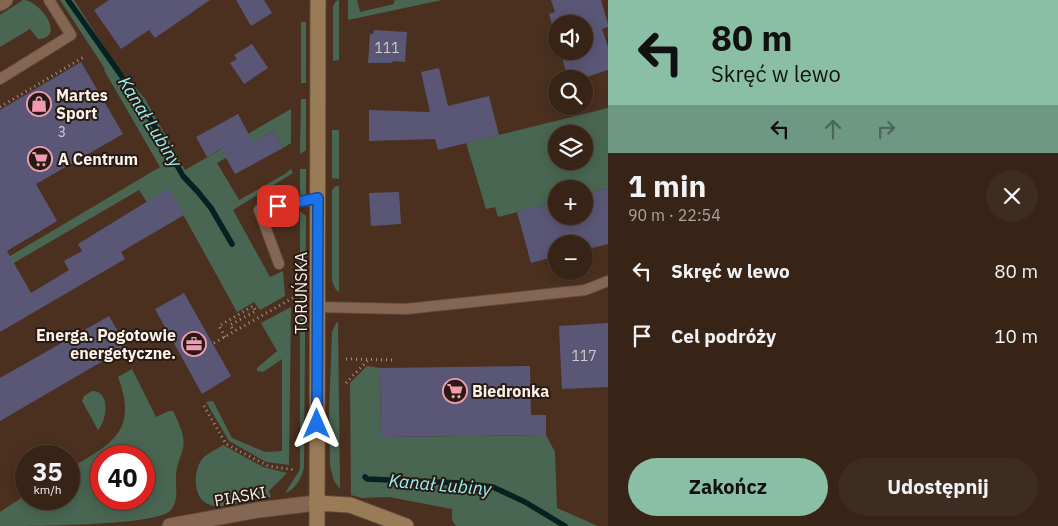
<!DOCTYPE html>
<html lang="pl">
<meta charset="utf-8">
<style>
body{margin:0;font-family:"IBM Plex Sans",sans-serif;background:#3f2c20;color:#f1f3f6;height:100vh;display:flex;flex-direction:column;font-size:19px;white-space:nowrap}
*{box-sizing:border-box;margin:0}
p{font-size:16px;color:#aba4a1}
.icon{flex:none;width:28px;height:28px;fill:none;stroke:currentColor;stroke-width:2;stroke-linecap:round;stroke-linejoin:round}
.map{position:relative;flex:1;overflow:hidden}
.panel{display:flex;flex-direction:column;background:#382417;width:450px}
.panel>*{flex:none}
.banner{background:#8abfa5;color:#111;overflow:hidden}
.fabs{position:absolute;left:548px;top:15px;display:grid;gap:10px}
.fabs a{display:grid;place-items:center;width:45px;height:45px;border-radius:50%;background:#382417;box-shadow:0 2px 12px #0003,0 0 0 1px #524136;font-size:25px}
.speed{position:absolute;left:15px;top:445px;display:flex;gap:10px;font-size:25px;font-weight:700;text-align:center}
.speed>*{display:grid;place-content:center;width:65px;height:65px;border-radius:50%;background:#382417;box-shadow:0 2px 12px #0003,0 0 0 1px #524136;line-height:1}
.speed small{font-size:12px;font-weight:400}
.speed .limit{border:8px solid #d22;background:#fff;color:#111}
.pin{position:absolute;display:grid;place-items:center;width:42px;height:42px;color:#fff;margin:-21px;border-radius:10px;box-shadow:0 2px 8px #0006}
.me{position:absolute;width:55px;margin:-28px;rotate:0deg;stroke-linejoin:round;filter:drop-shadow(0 0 4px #0008)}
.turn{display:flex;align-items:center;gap:18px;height:105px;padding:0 20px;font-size:22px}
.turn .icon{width:65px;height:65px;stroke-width:2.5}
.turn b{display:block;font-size:35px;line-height:42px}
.lanes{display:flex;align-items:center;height:48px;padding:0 20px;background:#0003;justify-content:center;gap:25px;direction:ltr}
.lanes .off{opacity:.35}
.round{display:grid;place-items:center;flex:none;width:52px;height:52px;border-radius:26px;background:#3f2c20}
.head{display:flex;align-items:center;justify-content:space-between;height:85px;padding:0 20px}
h1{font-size:30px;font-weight:700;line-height:38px}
.action{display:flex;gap:10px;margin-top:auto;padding:10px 20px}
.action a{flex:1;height:58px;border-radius:30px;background:#8abfa5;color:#111;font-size:20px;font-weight:700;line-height:58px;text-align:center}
.action a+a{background:#3f2c20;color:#f1f3f6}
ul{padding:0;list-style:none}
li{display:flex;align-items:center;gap:15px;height:65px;padding:0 20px}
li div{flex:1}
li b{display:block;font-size:19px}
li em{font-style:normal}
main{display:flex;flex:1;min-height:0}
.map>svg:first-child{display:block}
.green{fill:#496652;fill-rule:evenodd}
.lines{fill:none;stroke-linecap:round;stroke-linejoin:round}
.stream{stroke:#052222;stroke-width:5.5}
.building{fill:#5a5675}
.lane-casing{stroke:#614b3e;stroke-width:12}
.street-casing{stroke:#614b3e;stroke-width:17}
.secondary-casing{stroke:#614b3e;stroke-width:17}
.path{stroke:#a69387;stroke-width:3;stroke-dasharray:1 4;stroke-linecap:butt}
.lane{stroke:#856653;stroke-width:10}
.street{stroke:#856653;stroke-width:15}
.secondary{stroke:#997b57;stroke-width:15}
.route-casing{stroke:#114b97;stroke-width:12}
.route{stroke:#1a73e8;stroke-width:9}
.labels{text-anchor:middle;stroke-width:4;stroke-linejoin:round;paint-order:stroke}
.number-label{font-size:14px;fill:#d4cace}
.poi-label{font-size:16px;font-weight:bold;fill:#fdf1eb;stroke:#281b14;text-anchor:start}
.street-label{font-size:16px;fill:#fdf1eb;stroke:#281b14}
.water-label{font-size:18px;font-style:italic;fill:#98f1f3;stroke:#281b14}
</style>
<main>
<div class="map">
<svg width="608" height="526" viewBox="0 0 608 526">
<rect width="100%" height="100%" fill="#4b301f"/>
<path class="green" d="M23 0C40 0 67 38 38 39L30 29 0 47V15Z
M60 0H74L115 64 145 99 185 170 291 109V143L283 148 273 131 217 163 239 200 285 174 291 169 293 173 233 210 270 277 283 271 285 296 260 310 254 302 237 312 169 189 147 202 139 190 0 271V262L160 167 104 70 105 69Z
M339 0V60L333 61V6L336 1Z
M348 0H357L360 12 394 4V1L396 0H442L348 20Z
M301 22H306V83H301Z
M301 99H306V150L300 154Z
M608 108V188L584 195V189H556V202L498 217 495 207 486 209 466 143ZM556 134H584V161H556Z
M332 130H339V179L332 178Z
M300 169H306V194L300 197Z
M336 186H339V292L336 290 332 281V190Z
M300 211 306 216 304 467C302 478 295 490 285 493L299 471 300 468Z
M291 307 289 465 266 462 229 441 206 402 213 401 232 438 265 452 282 451V359L263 372 257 371V368L277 351 261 323Z
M338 322 340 489 334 481 330 466 329 412 332 332 336 323Z
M367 366 380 368 381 437 546 435 555 452 557 508 598 526H456L452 520V509L389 497 362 498 351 495 350 383Z
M132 369 156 417 169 411H173C178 421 186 437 183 448 181 457 177 464 176 474 175 486 180 500 170 511 153 526 30 526 0 526V512L26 495V499H69V469C110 444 139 433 118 377ZM101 456H144V499H101Z
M92 391C111 391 107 420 98 430L82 401 84 396Z
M223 445 263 467 287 473 269 491 271 497 216 507C211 505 206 504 202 500 193 490 194 468 203 458 208 453 217 449 223 445Z"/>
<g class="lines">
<path class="stream" d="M68 0 144 108 183 176 198 192 211 208 232 244
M365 477 367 479 461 483 493 487 525 502 565 526"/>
</g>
<path class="building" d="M109 0H210L155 38 149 30 121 49 94 10Z
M236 0H264L272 13 251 26Z
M551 0H601L608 24V27L602 29 608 47V70L580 79H568L560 51H584V24H556V40L549 14 555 12Z
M374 30 407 32 405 62 393 61 392 63H368L370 34H373Z
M252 44 268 68 244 84 230 63 237 59 234 55Z
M81 62 123 134 36 184 57 221 7 251 31 293 69 270 64 261 82 251 78 244 169 188 184 215 121 252 125 259 0 332V110Z
M439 68 448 106 489 96 499 135 438 150 435 139 369 141V110L430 112 421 72Z
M238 114 253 142 273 131 283 148 235 174 221 149 207 157 196 137Z
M608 188V244L584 250V244H556V256L531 263 517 212 556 202V216H584V195Z
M399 192 401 224 371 226 369 193Z
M184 293 231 376 202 394 155 309Z
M109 316 127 347 0 421V378Z
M608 323V387L562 389 559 326Z
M530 366 531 415H546V435L381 437 380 368Z"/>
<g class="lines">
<defs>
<path id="lane" d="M0 79 71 35 49 0
M279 264 259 210 319 198
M318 307 406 309 585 290 608 281"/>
<path id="street" d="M0 3 5 0
M170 526 258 510 316 503"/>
<path id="secondary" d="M316 503 350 505 406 526
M317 526 318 0"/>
</defs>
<use href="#lane" class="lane-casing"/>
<use href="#street" class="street-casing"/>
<use href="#secondary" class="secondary-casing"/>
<path class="path" d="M0 107 84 57
M225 337 219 326 253 306 256 311 230 325 234 331
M214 343 296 296
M346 359 395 360
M346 383 369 359
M204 406 226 444 268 466 295 470"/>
<use href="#lane" class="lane"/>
<use href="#street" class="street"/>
<use href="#secondary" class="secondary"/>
</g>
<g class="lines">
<defs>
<path id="route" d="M278 206 318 198 317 424"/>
</defs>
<use href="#route" class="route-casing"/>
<use href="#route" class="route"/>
</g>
<defs>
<symbol id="shop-ring" viewBox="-11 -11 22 22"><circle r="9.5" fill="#281b14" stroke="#f19ab2" stroke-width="1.5"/><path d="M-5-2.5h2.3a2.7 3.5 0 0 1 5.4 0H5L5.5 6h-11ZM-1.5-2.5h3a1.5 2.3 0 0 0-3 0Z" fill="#f19ab2"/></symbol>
<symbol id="supermarket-ring" viewBox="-11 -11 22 22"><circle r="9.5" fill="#281b14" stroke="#f19ab2" stroke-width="1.5"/><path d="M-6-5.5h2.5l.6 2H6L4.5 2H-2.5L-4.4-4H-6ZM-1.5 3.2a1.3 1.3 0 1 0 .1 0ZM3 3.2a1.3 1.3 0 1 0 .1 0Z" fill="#f19ab2"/></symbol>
<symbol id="office-ring" viewBox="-11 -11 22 22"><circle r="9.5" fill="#281b14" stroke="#f19ab2" stroke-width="1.5"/><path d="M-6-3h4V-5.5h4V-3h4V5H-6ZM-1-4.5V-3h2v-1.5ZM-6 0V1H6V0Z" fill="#f19ab2"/></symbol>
</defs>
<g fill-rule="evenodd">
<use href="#shop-ring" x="25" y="90" width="28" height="28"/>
<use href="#supermarket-ring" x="26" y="145" width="28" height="28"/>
<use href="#office-ring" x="180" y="330" width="28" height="28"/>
<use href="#supermarket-ring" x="441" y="377" width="28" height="28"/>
</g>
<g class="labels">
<g class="number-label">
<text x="387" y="53">111</text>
<text x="62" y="137">3</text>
<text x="584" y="361">117</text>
</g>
<g class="poi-label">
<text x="56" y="101">Martes<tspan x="56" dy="18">Sport</tspan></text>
<text x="58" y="165">A Centrum</text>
<text x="176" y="341" text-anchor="end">Energa. Pogotowie<tspan x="176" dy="18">energetyczne.</tspan></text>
<text x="472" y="397">Biedronka</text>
</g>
<g class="street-label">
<text transform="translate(301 293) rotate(-90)" y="6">TORUŃSKA</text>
<text transform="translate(240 496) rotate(-10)" y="6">PIASKI</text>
</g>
<g class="water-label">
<text transform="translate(150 122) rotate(58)" y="6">Kanał Lubiny</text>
<text transform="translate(440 485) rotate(5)" y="6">Kanał Lubiny</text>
</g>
</g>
</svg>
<div class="fabs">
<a><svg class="icon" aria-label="sound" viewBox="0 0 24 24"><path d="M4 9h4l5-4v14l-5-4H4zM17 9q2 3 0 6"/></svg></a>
<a><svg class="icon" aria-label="search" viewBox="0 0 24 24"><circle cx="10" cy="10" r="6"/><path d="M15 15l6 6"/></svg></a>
<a><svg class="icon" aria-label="layers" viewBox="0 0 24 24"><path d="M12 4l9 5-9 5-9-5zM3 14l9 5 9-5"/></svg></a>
<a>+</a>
<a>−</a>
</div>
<div class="speed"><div>35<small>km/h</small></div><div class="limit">40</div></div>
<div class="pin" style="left:278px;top:206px;background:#d93025"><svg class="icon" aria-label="arrive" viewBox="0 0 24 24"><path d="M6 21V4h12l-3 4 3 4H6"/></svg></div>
<svg class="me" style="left:317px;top:424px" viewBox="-20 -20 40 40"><path d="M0-17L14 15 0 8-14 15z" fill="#1a73e8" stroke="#fff" stroke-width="4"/></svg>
</div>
<section class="panel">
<div class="banner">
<div class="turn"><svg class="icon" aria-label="left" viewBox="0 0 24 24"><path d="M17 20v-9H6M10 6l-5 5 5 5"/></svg><div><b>80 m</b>Skręć w lewo</div></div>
<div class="lanes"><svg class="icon" aria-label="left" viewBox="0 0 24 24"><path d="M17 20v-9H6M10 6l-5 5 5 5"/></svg><svg class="icon off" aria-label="ahead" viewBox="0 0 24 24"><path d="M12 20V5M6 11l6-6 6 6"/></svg><svg class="icon off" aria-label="right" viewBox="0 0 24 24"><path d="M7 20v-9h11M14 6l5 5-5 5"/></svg></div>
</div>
<div class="head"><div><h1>1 min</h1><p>90 m · 22:54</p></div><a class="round"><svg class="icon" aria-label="close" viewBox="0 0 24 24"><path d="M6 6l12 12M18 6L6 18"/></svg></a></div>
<ul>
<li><svg class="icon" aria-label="left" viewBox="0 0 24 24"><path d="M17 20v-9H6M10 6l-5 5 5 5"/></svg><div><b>Skręć w lewo</b></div><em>80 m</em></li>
<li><svg class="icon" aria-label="arrive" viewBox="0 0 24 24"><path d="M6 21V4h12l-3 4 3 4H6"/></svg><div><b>Cel podróży</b></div><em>10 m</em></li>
</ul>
<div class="action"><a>Zakończ</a><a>Udostępnij</a></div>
</section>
</main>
